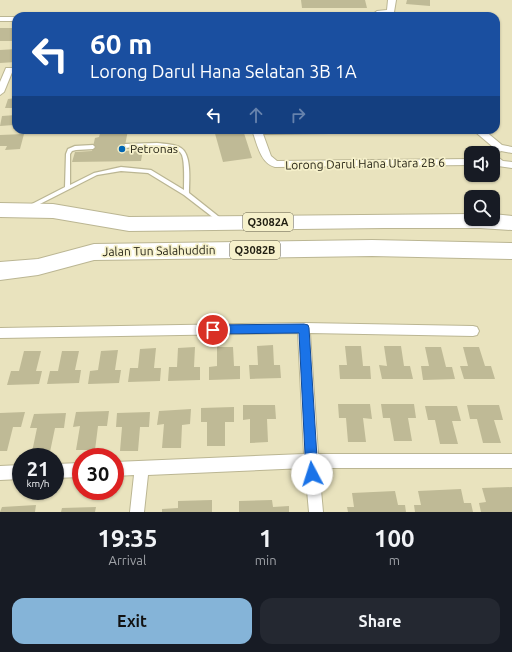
<!DOCTYPE html>
<style>
body{margin:0;font-family:Ubuntu,sans-serif;background:#242831;color:#f1f3f6;height:100vh;display:flex;flex-direction:column;font-size:15px;white-space:nowrap}
*{box-sizing:border-box;margin:0}
p{font-size:13px;color:#9ea1a6}
.icon{flex:none;width:22px;height:22px;fill:none;stroke:currentColor;stroke-width:2;stroke-linecap:round;stroke-linejoin:round}
.map{position:relative;height:512px;overflow:hidden}
.drawer{display:flex;flex-direction:column;background:#171b24;flex:1}
.drawer>*{flex:none}
.guide{position:absolute;left:12px;top:12px;width:488px;height:122px;border-radius:12px;box-shadow:0 1px 3px #0004;background:#1a4fa0;color:#fff;overflow:hidden}
.fabs{position:absolute;left:464px;top:146px;display:grid;gap:8px}
.fabs a{display:grid;place-items:center;width:36px;height:36px;border-radius:8px;background:#171b24;box-shadow:0 1px 3px #0004;font-size:20px}
.speed{position:absolute;left:12px;top:448px;display:flex;gap:8px;font-size:20px;font-weight:700;text-align:center}
.speed>*{display:grid;place-content:center;width:52px;height:52px;border-radius:50%;background:#171b24;box-shadow:0 1px 3px #0004;line-height:1}
.speed small{font-size:10px;font-weight:400}
.speed .limit{border:6px solid #d22;background:#fff;color:#111}
.pin{position:absolute;display:grid;place-items:center;width:34px;height:34px;color:#fff;margin:-17px;border:2px solid #fff;border-radius:50%;box-shadow:0 1px 4px #0007}
.me{position:absolute;width:44px;margin:-22px;rotate:355deg;stroke-linejoin:round;filter:drop-shadow(0 0 3px #0008)}
.turn{display:flex;align-items:center;gap:14px;height:84px;padding:0 12px;font-size:18px}
.turn .icon{width:52px;height:52px;stroke-width:2.5}
.turn b{display:block;font-size:28px;line-height:34px}
.lanes{display:flex;align-items:center;height:38px;padding:0 12px;background:#0003;justify-content:center;gap:20px;direction:ltr}
.lanes .off{opacity:.35}
.eta{display:flex;justify-content:space-evenly;align-items:center;height:68px;text-align:center}
.eta b{font-size:24px;font-weight:600;line-height:28px}
.action{display:flex;gap:8px;margin-top:auto;padding:8px 12px}
.action a{flex:1;height:46px;border-radius:12px;background:#85b4d8;color:#111;font-size:16px;font-weight:600;line-height:46px;text-align:center}
.action a+a{background:#242831;color:#f1f3f6}
.map>svg:first-child{display:block}
.building{fill:#bfba96}
.lines{fill:none;stroke-linecap:round;stroke-linejoin:round}
.lane-casing{stroke:#bbb693;stroke-width:2.5}
.street-casing{stroke:#bbb693;stroke-width:2}
.highway-casing{stroke:#bbb693;stroke-width:2}
.lane{fill:#fff;fill-rule:evenodd}
.street{fill:#fff;fill-rule:evenodd}
.highway{fill:#fff;fill-rule:evenodd}
.route{fill:#1a73e8;stroke:#114b97}
.poi-dot{fill:#0266b3;stroke:#f6f1cb;stroke-width:1.5}
.labels{text-anchor:middle;stroke-width:3.5;stroke-linejoin:round;paint-order:stroke}
.shield{fill:#f6f1cb;stroke:#605d49;stroke-width:1}
.shield-label{font-size:11px;font-weight:bold;fill:#201e11}
.poi-label{font-size:12px;fill:#201e11;stroke:#f6f1cb;text-anchor:start}
.street-label{font-size:12px;fill:#201e11;stroke:#f6f1cb}
</style>
<div class="map">
<svg width="512" height="512" viewBox="0 0 512 512">
<rect width="100%" height="100%" fill="#e9e3be"/>
<path class="building" d="M301 0H365L367 8H302Z
M407 0H430V6L406 4Z
M0 28H16V41H0Z
M16 49V62L0 63V50Z
M16 98V108H5L8 99Z
M16 115V129H13L14 125 0 126 2 116Z
M101 130H128L124 151 143 150 141 161 72 162 75 152 92 151 95 138 99 137Z
M214 130H243L252 158 223 162Z
M24 134 20 149 5 150 7 146H0V135Z
M273 345 274 365H280L281 378 250 379 249 365H258L257 346Z
M345 346H361L363 366H370L371 379H340L339 365H347Z
M384 346H401L404 366H410L413 379H382L379 365 387 366Z
M195 347 194 367H200V380L168 381 169 367H177L178 348Z
M217 347H233L234 366H240V379L209 380V367L217 366Z
M425 347H441L446 367H452L455 379 423 380 421 366H429Z
M463 347H479L485 366H491L495 379H464L460 366H468Z
M156 348 154 368H161L160 381 128 382 130 368H138L140 349Z
M118 350 115 370H121L119 383 88 384 90 371 98 370 101 351Z
M24 351H41L36 371H42L39 384 7 385 11 371H19Z
M62 351H79L75 370H81L79 383 47 384 50 371H58Z
M338 404H370L372 419 363 418 366 442H348L346 418H339Z
M381 404H414L416 418H408L412 441H394L390 418H383Z
M243 405H275L276 419H267L268 442 250 443V419L243 420Z
M467 405H499L503 420H494L501 443H483L477 419H470Z
M425 406H457L461 421H452L458 444H440L435 420H428Z
M234 407V422H225V446H207V422H201V408Z
M191 409 190 424 182 425 181 448H162L164 424 157 425 159 411Z
M109 411 107 426H98L95 450H76L80 426 73 427 76 412Z
M25 412 21 427H13L7 451H0V413Z
M150 412 149 427H140L138 451H120L122 427H116L117 413Z
M66 413 64 428H55L50 452H32L37 428H30L34 414Z
M512 487V512H481L479 503 486 502 482 488Z
M461 489 464 503H471L473 512H415L414 505H421L418 491Z
M395 491 398 505H405L406 512H348L347 507H354L352 493Z
M212 500V512H162V509L178 508V501Z
M272 500 273 507 289 506V512H239V501Z
M36 505 35 512H0L2 507Z
M96 507 95 512H61L62 508Z"/>
<g class="lines">
<defs>
<path id="lane" d="M157 143C165 144 175 144 181 148 192 155 189 182 189 193L223 220 224 221 223 222H219L184 195 148 173 121 171 97 175 32 208H28L27 207 28 206 65 187 66 154 68 149 75 146 93 145 95 147 93 149 76 150 72 151 70 154V185L94 173 121 167 151 170 184 190C184 181 185 163 182 155 176 141 138 147 125 148L123 146 125 144Z"/>
<path id="street" d="M388 0H396L394 12 399 16 385 14 379 16H334L338 14H373L377 11 387 10Z
M0 17H16V21H0Z
M6 68H12L13 70 4 92 0 95V82Z
M252 130H335L330 133 263 134 271 156 277 161 471 159V165L275 167C260 163 257 143 252 130Z
M473 130H484L502 145 512 147V153L501 151 495 155 503 161 512 162V168L498 166 493 163V153H487L493 147Z
M304 323 473 326 477 327 479 331 477 335 473 336 310 333 318 454H512V468H319L323 512H309L305 468 148 475 144 512H130L134 475 115 476V462L304 454 298 333 0 338V328Z
M81 463V477L55 478V464Z
M21 465V479L0 480V466Z"/>
<path id="highway" d="M0 203 53 204 129 217 471 214V219H493V214L512 216V230L480 228H384L129 231 53 218 0 217Z
M372 240 512 243V259L372 256 94 260 38 275 0 280V262L38 259 94 244Z"/>
</defs>
<use href="#lane" class="lane-casing"/>
<use href="#street" class="street-casing"/>
<use href="#highway" class="highway-casing"/>
<use href="#lane" class="lane"/>
<use href="#street" class="street"/>
<use href="#highway" class="highway"/>
</g>
<path class="route" d="M304 324 308 325 309 328 318 474 317 478 312 480 308 478 306 474 299 333 213 334 209 333 208 330 209 327 213 325Z"/>
<circle class="poi-dot" cx="122" cy="149" r="4"/>
<g class="labels">
<g class="shield">
<rect x="243" y="213" width="50" height="18" rx="3"/>
<rect x="230" y="241" width="50" height="18" rx="3"/>
</g>
<g class="shield-label">
<text x="268" y="226">Q3082A</text>
<text x="255" y="254">Q3082B</text>
</g>
<g class="poi-label">
<text x="130" y="153">Petronas</text>
</g>
<g class="street-label">
<text transform="translate(365 164) rotate(-1)" y="4">Lorong Darul Hana Utara 2B 6</text>
<text transform="translate(159 251) rotate(-1)" y="4">Jalan Tun Salahuddin</text>
</g>
</g>
</svg>
<div class="fabs">
<a><svg class="icon" aria-label="sound" viewBox="0 0 24 24"><path d="M4 9h4l5-4v14l-5-4H4zM17 9q2 3 0 6"/></svg></a>
<a><svg class="icon" aria-label="search" viewBox="0 0 24 24"><circle cx="10" cy="10" r="6"/><path d="M15 15l6 6"/></svg></a>
</div>
<div class="speed"><div>21<small>km/h</small></div><div class="limit">30</div></div>
<div class="pin" style="left:213px;top:330px;background:#d93025"><svg class="icon" aria-label="arrive" viewBox="0 0 24 24"><path d="M6 21V4h12l-3 4 3 4H6"/></svg></div>
<svg class="me" style="left:312px;top:474px" viewBox="-20 -20 40 40"><circle r="19" fill="#fff"/><path d="M0-13L10 11 0 6-10 11z" fill="#1a73e8"/></svg>
<div class="guide">
<div class="turn"><svg class="icon" aria-label="left" viewBox="0 0 24 24"><path d="M17 20v-9H6M10 6l-5 5 5 5"/></svg><div><b>60 m</b>Lorong Darul Hana Selatan 3B 1A</div></div>
<div class="lanes"><svg class="icon" aria-label="left" viewBox="0 0 24 24"><path d="M17 20v-9H6M10 6l-5 5 5 5"/></svg><svg class="icon off" aria-label="ahead" viewBox="0 0 24 24"><path d="M12 20V5M6 11l6-6 6 6"/></svg><svg class="icon off" aria-label="right" viewBox="0 0 24 24"><path d="M7 20v-9h11M14 6l5 5-5 5"/></svg></div>
</div>
</div>
<section class="drawer">
<div class="eta">
<div><b>19:35</b><p>Arrival</p></div>
<div><b>1</b><p>min</p></div>
<div><b>100</b><p>m</p></div>
</div>
<div class="action"><a>Exit</a><a>Share</a></div>
</section>
